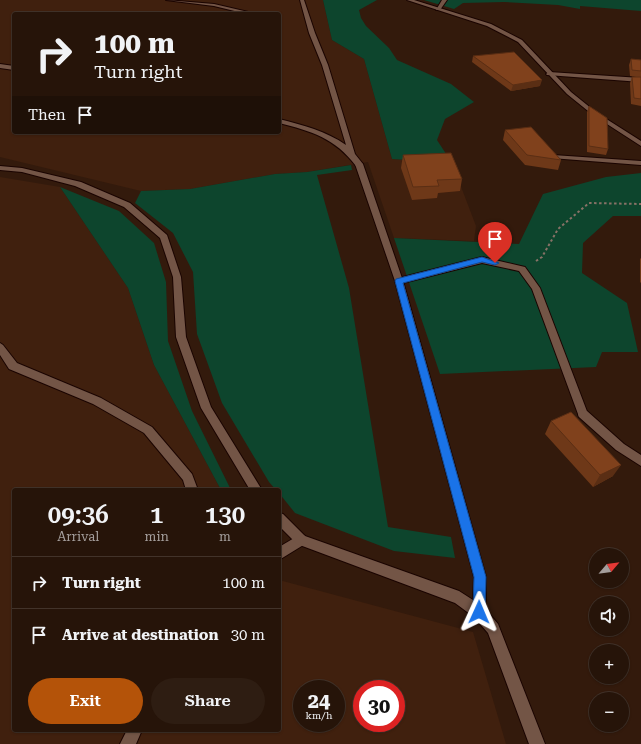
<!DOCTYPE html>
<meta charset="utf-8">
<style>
body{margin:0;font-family:"Roboto Serif",serif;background:#2e1d12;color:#f1f3f6;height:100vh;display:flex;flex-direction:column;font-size:15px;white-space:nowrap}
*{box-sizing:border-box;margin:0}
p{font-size:13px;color:#a49e9c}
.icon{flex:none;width:22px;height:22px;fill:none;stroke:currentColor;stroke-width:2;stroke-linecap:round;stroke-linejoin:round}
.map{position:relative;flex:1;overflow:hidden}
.drawer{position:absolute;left:12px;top:488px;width:269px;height:244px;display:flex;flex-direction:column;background:#261409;border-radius:4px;box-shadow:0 1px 3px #0004,0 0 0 1px #42332a}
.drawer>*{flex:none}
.guide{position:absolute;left:12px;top:12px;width:269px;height:122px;border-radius:4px;box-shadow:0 1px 3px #0004,0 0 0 1px #42332a;background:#261409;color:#f1f3f6;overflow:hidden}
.needle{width:26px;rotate:61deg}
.controls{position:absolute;left:589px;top:548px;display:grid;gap:8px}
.controls a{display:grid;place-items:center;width:40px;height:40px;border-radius:50%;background:#261409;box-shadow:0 1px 3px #0004,0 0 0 1px #42332a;font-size:20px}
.speed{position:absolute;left:293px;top:680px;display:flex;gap:8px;font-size:20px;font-weight:700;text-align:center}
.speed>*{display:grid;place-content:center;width:52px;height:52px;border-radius:50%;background:#261409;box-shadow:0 1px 3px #0004,0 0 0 1px #42332a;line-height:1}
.speed small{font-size:10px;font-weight:400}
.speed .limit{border:6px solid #d22;background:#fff;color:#111}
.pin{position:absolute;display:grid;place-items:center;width:34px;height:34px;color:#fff;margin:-41px -17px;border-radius:50% 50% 50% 0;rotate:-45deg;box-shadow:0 0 4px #0007}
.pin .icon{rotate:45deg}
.me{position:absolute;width:44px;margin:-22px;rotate:1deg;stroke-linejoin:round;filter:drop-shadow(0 0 3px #0008)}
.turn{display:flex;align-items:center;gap:14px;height:84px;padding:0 16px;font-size:18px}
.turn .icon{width:52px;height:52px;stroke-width:2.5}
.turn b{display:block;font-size:28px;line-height:34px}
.then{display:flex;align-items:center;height:38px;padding:0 16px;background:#0003;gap:8px;font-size:15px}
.eta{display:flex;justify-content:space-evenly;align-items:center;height:68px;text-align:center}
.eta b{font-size:24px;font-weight:600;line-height:28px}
.cta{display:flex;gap:8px;margin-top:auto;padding:8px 16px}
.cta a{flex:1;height:46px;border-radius:24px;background:#b45309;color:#fff;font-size:16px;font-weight:600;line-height:46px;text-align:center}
.cta a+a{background:#2e1d12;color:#f1f3f6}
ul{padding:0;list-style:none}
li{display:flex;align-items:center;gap:12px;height:52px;padding:0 16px;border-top:1px solid #42332a}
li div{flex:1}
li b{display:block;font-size:15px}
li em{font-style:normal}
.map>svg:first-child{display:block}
.built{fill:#40200e;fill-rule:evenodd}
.green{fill:#0d452d}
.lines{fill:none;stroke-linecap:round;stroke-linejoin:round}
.service-casing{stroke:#1a0400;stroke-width:2}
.minor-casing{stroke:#1a0400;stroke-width:2}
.tertiary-casing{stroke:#1a0400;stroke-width:2}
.path{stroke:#887267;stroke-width:2;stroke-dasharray:2.5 2.5;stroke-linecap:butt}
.service{fill:#735546;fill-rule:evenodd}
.minor{fill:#735546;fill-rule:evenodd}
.tertiary{fill:#735546;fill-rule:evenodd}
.wall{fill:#6e3818}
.shaded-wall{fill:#5a2e14}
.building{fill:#80411c;stroke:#5a2e14}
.route{fill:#1a73e8;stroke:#114b97}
</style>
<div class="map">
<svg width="641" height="744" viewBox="0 0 641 744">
<rect width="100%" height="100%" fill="#331a0c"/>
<path class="built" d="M0 0H323L332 40 364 59 392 159 452 163 476 226 474 241 394 238 368 162 307 172 275 174 190 189 141 191 0 157ZM14 14H279V132H14Z
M0 177 60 187 128 288 154 365 221 490H14V730H279V580L473 632 506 744H0ZM302 689H336V723H302ZM362 689H396V723H362Z"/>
<path class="green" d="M323 0H377L359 10 361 18 366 26 389 48 397 60 451 84 474 102 445 119 437 140 452 163 392 159 364 59 332 40Z
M424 0H641V11L580 6V9L558 5 504 2 463 3 454 9Z
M351 165 352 170 317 175 349 288 388 527 451 537 455 558 394 551 295 513 279 493V490H276L269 482 222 403 197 334 193 272 173 233 135 203 141 191 190 189 275 174 307 172Z
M641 173V216H613L583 243 582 273 627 303 638 352H602L596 367 440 374 394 238 519 244 543 194 606 177Z
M60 187 119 211 154 243 166 282 168 341 192 411 231 490H221L154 365 128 288Z"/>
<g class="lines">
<defs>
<path id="service" d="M166 0 214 4 257 14H247L214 6Z
M300 0H304L315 33 328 65 355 154 363 164 362 166H356C335 138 311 131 279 123V119C303 125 326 131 346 145L322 65 309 33Z
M442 0H447L440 10H436Z
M0 64 14 66V70L0 68Z
M482 257 525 267 540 288 588 414 587 417H579L578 414 532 289 519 271 482 263 399 284 395 281 399 278Z
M0 343 3 345 17 363 101 398 152 427 192 474 198 490H186L183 480 144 433 93 404 9 369 0 355Z
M301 534 305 536 307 540 305 544 279 560V547Z
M127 730H142L136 744H120Z"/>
<path id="minor" d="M549 72 641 78V82L547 75 546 74Z
M553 155 641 161V165L551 158V156Z
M356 162 363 164 403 281 486 577V610L498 624 545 744H529L488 633 474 617 455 603 297 544 279 526V513L283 514 305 536 459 591 473 600 474 577 395 281 355 164Z
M0 166 22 168 81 182 130 203 167 235 181 277 186 337 211 407 262 490H250L201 408 176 337 173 277 160 238 124 207 75 186 22 172 0 170Z
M583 410 587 411 624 444 641 455V466L616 450 579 417 578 414 579 411Z"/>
<path id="tertiary" d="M407 0H414L491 24 522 40 571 92 597 113 641 141V146L593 115 567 94 518 42 487 26Z"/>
</defs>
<use href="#service" class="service-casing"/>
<use href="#minor" class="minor-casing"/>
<use href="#tertiary" class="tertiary-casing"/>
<path class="path" d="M536 261 542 257 558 229 589 203 641 204"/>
<use href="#service" class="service"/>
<use href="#minor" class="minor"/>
<use href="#tertiary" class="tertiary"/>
</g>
<path class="wall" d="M473 56 540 86 511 91 472 62Z
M631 59 641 60V106L631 104 630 83 632 77H636L630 76 629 65Z
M589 106 608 149 606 155 587 152V112Z
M505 130 561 160 558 170 525 165 503 140Z
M403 155 462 179 460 191 438 193 437 198 412 200 401 168Z
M641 258V283L640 282V259Z
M551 421 613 476 593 487 545 434Z"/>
<path class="shaded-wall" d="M542 80 540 86 511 91 513 85Z
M621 465 613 476 593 487 600 475Z"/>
<path class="building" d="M514 52 542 80 513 85 473 56Z
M631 59 641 60V71L632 70Z
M632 77H641V99L634 98Z
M589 106 607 118 608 149 589 146Z
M531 127 561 160 527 155 505 130Z
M451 153 462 179 437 180 439 186 413 187 403 155Z
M571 412 621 465 600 475 551 421Z"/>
<path class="route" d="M482 257 499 263 495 265 482 262 403 283 486 577 485 612 483 616 479 618 474 616 473 612 474 577 395 281 396 279Z"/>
</svg>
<div class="controls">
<a><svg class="needle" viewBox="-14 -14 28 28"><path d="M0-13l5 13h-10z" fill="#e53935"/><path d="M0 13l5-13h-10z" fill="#a49e9c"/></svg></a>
<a><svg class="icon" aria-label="sound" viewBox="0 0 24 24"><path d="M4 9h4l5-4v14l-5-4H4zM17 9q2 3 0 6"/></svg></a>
<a>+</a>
<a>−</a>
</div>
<div class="speed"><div>24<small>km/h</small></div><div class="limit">30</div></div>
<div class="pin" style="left:495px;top:263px;background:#d93025"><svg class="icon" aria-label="arrive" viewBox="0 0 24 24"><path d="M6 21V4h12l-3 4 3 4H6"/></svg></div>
<svg class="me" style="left:479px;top:612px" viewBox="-20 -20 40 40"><path d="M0-17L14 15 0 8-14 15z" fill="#1a73e8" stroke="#fff" stroke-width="4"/></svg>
<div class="guide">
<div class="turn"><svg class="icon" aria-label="right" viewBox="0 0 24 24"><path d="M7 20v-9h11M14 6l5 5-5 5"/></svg><div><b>100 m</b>Turn right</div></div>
<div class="then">Then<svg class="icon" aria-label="arrive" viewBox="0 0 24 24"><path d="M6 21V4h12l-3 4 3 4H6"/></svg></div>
</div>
<section class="drawer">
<div class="eta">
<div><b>09:36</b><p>Arrival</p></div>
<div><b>1</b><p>min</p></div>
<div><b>130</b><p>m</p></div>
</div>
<ul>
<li><svg class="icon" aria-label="right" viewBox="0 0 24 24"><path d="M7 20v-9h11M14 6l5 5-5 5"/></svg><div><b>Turn right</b></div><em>100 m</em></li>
<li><svg class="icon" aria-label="arrive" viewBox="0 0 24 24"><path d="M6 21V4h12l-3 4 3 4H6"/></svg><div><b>Arrive at destination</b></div><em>30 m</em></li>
</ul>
<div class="cta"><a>Exit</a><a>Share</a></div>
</section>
</div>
